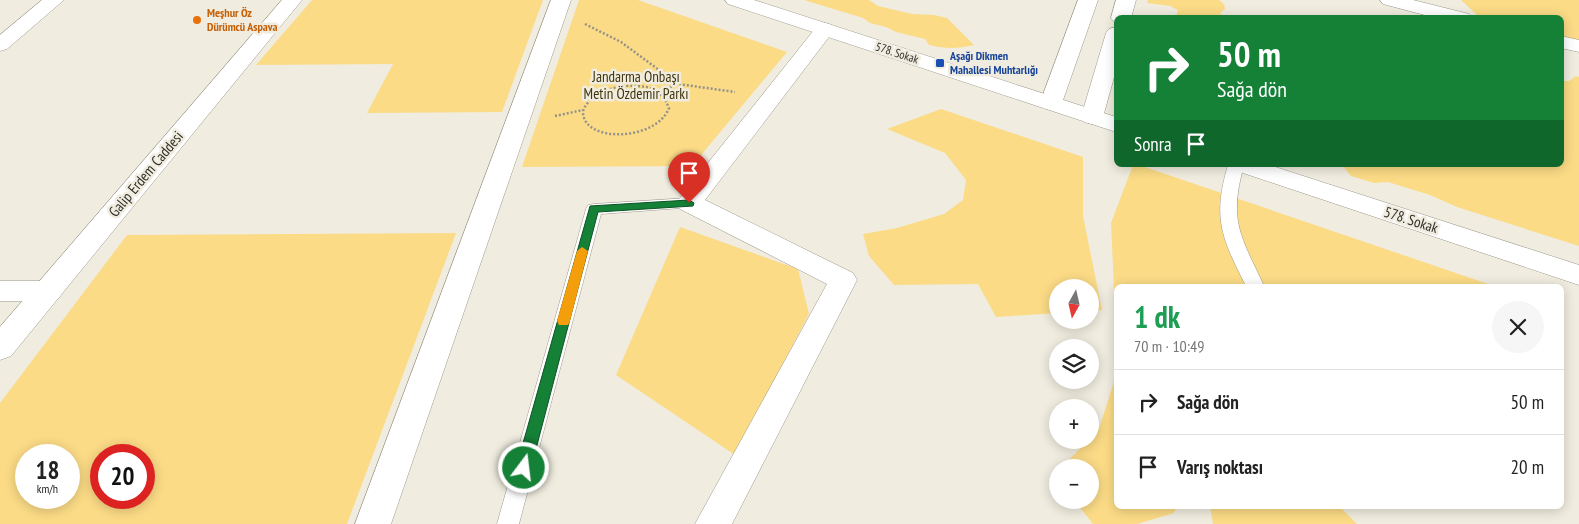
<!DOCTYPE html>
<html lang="tr">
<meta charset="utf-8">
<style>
body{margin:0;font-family:"PT Sans Narrow",sans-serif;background:#f6f6f6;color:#222;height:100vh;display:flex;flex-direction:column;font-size:19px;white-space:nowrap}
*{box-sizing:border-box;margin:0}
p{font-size:16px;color:#767676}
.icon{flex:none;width:28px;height:28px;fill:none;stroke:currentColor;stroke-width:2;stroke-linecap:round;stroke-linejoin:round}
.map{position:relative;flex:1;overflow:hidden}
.details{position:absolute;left:1114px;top:284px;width:450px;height:225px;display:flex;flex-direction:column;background:#fff;border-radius:8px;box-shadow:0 2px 12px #0003}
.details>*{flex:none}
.top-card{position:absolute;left:1114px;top:15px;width:450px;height:152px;border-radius:8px;box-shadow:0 2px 12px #0003;background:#148137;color:#fff;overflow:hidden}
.needle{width:32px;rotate:188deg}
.buttons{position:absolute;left:1049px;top:279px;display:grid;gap:10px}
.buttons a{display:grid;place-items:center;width:50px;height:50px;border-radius:50%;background:#fff;box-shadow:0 2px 12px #0003;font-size:25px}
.speed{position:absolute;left:15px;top:444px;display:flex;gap:10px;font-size:25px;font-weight:700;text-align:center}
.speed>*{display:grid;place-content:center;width:65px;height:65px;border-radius:50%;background:#fff;box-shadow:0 2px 12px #0003;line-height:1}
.speed small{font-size:12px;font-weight:400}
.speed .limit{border:8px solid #d22;background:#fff;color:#111}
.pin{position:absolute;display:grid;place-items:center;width:42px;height:42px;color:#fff;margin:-51px -21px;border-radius:50% 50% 50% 0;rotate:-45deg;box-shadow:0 0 5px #0007}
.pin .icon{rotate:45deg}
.me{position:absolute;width:55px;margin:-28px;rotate:15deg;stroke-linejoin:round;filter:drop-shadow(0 0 4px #0008)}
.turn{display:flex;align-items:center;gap:18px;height:105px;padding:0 20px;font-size:22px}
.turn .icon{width:65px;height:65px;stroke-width:2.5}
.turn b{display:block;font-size:35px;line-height:42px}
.then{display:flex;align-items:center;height:48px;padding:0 20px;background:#0003;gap:10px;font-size:19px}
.round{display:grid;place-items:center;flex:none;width:52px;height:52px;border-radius:26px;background:#f6f6f6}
.headline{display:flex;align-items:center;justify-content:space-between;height:85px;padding:0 20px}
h1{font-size:30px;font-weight:800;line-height:38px;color:#1e9e55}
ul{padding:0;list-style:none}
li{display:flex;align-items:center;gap:15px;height:65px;padding:0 20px;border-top:1px solid #e0e0e0}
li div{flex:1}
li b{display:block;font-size:19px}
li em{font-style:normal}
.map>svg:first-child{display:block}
.green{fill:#fbdb86;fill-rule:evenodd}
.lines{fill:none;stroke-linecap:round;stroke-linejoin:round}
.lane-casing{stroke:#9c988c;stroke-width:1}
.street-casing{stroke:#9c988c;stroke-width:1}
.secondary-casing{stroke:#9c988c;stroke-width:1}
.path{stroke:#959289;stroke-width:2.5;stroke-dasharray:2 2;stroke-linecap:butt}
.lane{fill:#fff;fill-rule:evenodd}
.street{fill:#fff;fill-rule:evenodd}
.secondary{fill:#fff;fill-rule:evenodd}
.route{fill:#148137;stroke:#0d5424}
.slow{fill:#f59e0b}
.food-dot{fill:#e8710a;stroke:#f0ecdf;stroke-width:2}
.transit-dot{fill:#1a4fb4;stroke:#f0ecdf;stroke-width:2}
.labels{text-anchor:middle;stroke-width:5;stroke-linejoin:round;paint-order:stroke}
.far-food-label{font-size:12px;font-weight:bold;fill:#c56008;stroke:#f0ecdf;text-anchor:start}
.far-street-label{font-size:12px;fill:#31302b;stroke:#f0ecdf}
.far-transit-label{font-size:12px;font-weight:bold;fill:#164399;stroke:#f0ecdf;text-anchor:start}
.park-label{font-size:15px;fill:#41340e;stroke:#f0ecdf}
.street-label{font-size:15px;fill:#31302b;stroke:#f0ecdf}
</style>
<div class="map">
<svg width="1579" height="524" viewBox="0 0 1579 524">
<rect width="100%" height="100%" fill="#f0ecdf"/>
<path class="green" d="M312 0H543L502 112 367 113 393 64 256 65Z
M579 0H638L787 52 692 166 522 167Z
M804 0H869L878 6 912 14 934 15 947 18 974 45C957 49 946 49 929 45L925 39 896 32 886 27 870 23 863 18Z
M1148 0H1219L1224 4 1225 9 1220 13 1224 17H1171L1177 14 1178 10 1170 6 1147 3Z
M1461 0H1579V41L1561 37V18L1485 17 1477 15Z
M1576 76 1579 77V246L1457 207 1430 195 1388 182 1374 183 1351 176 1342 165H1561V81H1569Z
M941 109 1083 157V216L1102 310 1090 311V288H1058L1057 313 996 317 978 284 894 285 869 256 863 234 897 228 944 214 963 200 966 180 945 153 887 129Z
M1133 165H1139L1494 286H1116V311H1115L1111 223Z
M680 227 798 269 809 314 735 455 616 375Z
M456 233 347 524H0V403L127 235ZM26 455H69V498H26ZM101 455H144V498H101Z
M1116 375V506H1177L1174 513 1137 524H1093L1074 500H1090V468L1062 467 1099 429Z
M1210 506H1339L1357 524H1213Z"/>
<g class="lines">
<defs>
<path id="lane" d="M1228 165H1244C1228 222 1241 236 1264 286H1246C1222 239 1212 218 1228 165Z
M689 198 695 199 697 203 695 207 601 214 519 524H497L586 209 588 205 594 204Z"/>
<path id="street" d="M42 0H64L7 49 0 51V35Z
M551 0H571L391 524H355Z
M1078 0H1098L1062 103 1059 108 1051 110 1043 108 1040 103Z
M1116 0H1136L1131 18H1116V23L1114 22 1111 18Z
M1380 0H1413L1469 14 1472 18H1436L1383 4Z
M825 23 832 25 835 29 705 200 853 273 857 280 732 524H695L827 284 680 209 676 203 818 25Z
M1116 27V70L1103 117 1100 122 1092 124 1084 122 1081 117 1106 33 1109 29Z
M1561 36 1579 40V52L1561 48Z
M0 281H49L59 284 63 291 59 298 49 301H0Z"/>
<path id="secondary" d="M282 0H302L11 356 0 360V327Z
M725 0H754L1116 117V132L728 4Z
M1231 165H1269L1579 265V285L1234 170Z"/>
</defs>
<use href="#lane" class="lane-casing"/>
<use href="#street" class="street-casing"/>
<use href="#secondary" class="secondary-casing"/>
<path class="path" d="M585 24 621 42 678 84 735 92
M622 86C644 85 660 86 669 108 657 141 582 144 583 111 590 94 606 90 622 86Z
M659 92 677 84
M555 116 583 110"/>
<use href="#lane" class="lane"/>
<use href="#street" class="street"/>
<use href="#secondary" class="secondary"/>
</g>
<path class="route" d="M689 200 694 203 693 206 598 212 531 468 528 473 524 474 519 473 516 468 590 206Z"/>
<path class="slow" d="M582 247 588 251 570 321 568 325H559L557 321 577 251Z"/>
<circle class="food-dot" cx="197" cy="20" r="5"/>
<rect class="transit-dot" x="935" y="58" width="10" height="10" rx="2.5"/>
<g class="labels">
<g class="far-food-label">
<text x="207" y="17">Meşhur Öz<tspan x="207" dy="14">Dürümcü Aspava</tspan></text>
</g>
<g class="far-street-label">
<text transform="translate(897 53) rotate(18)" y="4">578. Sokak</text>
</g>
<g class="far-transit-label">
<text x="950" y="60">Aşağı Dikmen<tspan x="950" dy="14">Mahallesi Muhtarlığı</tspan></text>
</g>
<g class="park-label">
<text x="636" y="82">Jandarma Onbaşı<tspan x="636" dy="17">Metin Özdemir Parkı</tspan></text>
</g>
<g class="street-label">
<text transform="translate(146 174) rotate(-50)" y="5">Galip Erdem Caddesi</text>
<text transform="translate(1411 220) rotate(18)" y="5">578. Sokak</text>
</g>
</g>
</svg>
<div class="buttons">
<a><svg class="needle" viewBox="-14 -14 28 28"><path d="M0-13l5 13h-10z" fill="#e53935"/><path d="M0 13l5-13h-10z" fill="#767676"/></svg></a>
<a><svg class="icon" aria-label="layers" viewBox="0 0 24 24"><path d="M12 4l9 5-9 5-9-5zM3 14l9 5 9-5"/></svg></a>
<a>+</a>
<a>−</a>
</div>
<div class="speed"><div>18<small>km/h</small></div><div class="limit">20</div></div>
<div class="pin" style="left:689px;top:203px;background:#d93025"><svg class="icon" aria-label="arrive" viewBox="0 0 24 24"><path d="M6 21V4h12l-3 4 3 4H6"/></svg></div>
<svg class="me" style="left:524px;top:468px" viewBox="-20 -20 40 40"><circle r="17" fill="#148137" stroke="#fff" stroke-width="3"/><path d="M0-11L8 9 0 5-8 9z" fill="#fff"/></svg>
<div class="top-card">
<div class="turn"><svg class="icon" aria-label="right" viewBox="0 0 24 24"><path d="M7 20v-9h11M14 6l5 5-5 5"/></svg><div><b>50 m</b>Sağa dön</div></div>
<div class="then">Sonra<svg class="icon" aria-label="arrive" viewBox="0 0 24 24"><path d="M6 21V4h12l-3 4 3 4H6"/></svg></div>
</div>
<section class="details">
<div class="headline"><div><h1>1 dk</h1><p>70 m · 10:49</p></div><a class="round"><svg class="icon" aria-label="close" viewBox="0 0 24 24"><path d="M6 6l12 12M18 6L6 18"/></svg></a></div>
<ul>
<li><svg class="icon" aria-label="right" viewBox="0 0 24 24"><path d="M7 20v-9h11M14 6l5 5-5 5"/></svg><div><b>Sağa dön</b></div><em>50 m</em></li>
<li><svg class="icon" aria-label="arrive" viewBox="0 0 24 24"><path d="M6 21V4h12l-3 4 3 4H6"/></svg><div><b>Varış noktası</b></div><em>20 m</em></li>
</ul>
</section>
</div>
